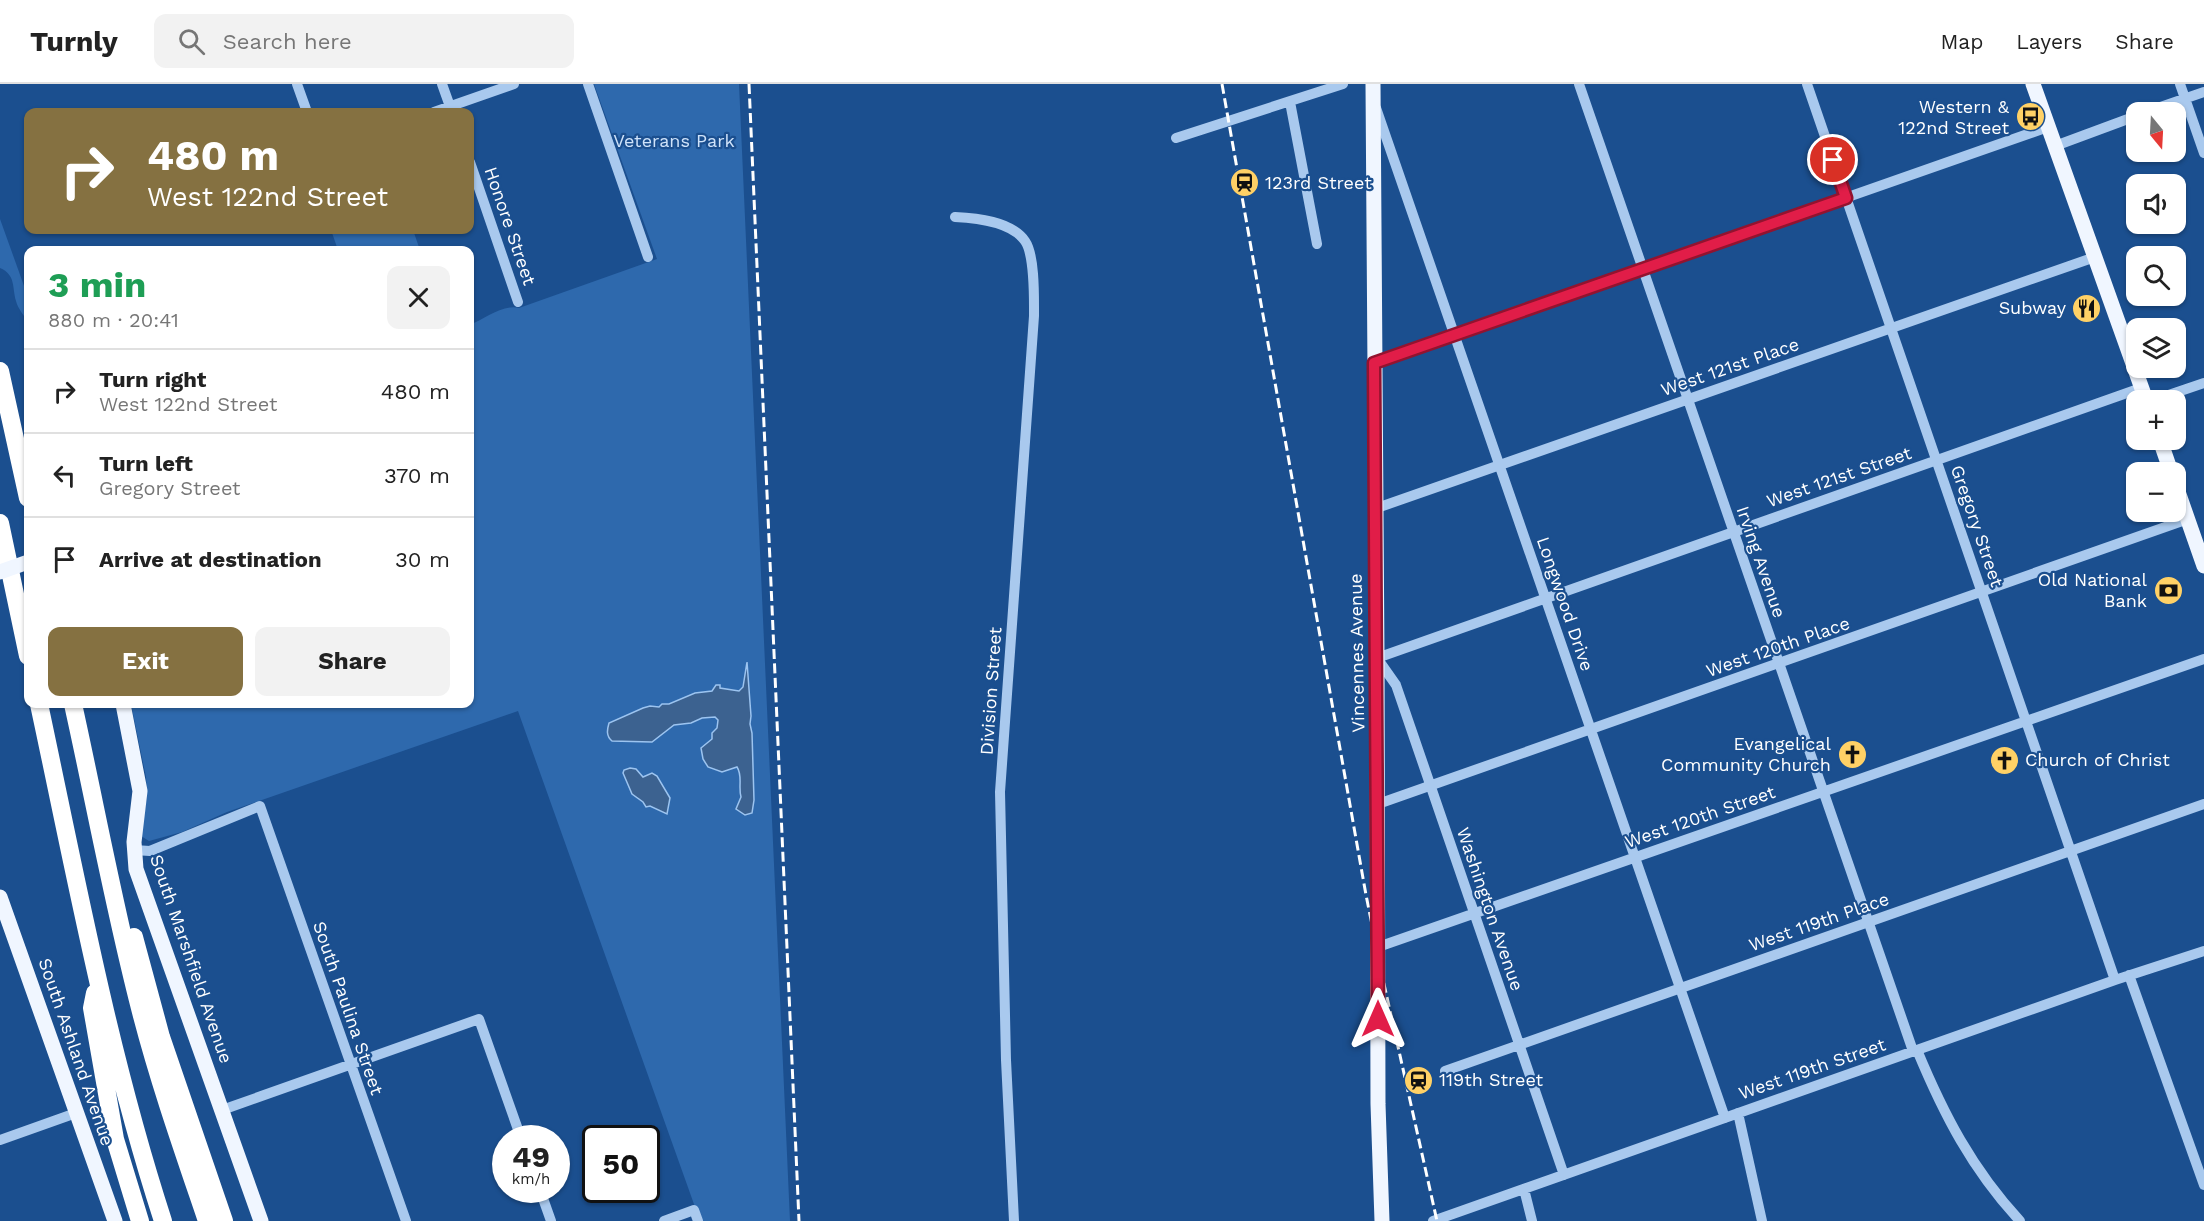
<!DOCTYPE html>
<meta charset="utf-8">
<style>
body{margin:0;font-family:"Work Sans",sans-serif;background:#f2f2f2;color:#222;height:100vh;display:flex;flex-direction:column;font-size:22px;white-space:nowrap}
*{box-sizing:border-box;margin:0}
p{font-size:20px;color:#767676}
.icon{flex:none;width:33px;height:33px;fill:none;stroke:currentColor;stroke-width:2;stroke-linecap:round;stroke-linejoin:round}
.map{position:relative;flex:1;overflow:hidden}
.details{position:absolute;left:24px;top:162px;width:450px;height:462px;display:flex;flex-direction:column;background:#fff;border-radius:12px;box-shadow:0 2px 4px #0004}
.details>*{flex:none}
.hud{position:absolute;left:24px;top:24px;width:450px;height:126px;border-radius:12px;box-shadow:0 2px 4px #0004;background:#857141;color:#fff;overflow:hidden}
.needle{width:39px;rotate:162deg}
.tools{position:absolute;left:2126px;top:18px;display:grid;gap:12px}
.tools a{display:grid;place-items:center;width:60px;height:60px;border-radius:12px;background:#fff;box-shadow:0 2px 4px #0004;font-size:30px}
.speed{position:absolute;left:492px;top:1041px;display:flex;gap:12px;font-size:30px;font-weight:700;text-align:center}
.speed>*{display:grid;place-content:center;width:78px;height:78px;border-radius:50%;background:#fff;box-shadow:0 2px 4px #0004;line-height:1}
.speed small{font-size:15px;font-weight:400}
.speed .limit{border:3px solid #111;border-radius:9px;background:#fff;color:#111}
.pin{position:absolute;display:grid;place-items:center;width:51px;height:51px;color:#fff;margin:-26px;border:3px solid #fff;border-radius:50%;box-shadow:0 2px 6px #0007}
.me{position:absolute;width:66px;margin:-33px;rotate:0deg;stroke-linejoin:round;filter:drop-shadow(0 0 4px #0008)}
.turn{display:flex;align-items:center;gap:21px;height:126px;padding:0 24px;font-size:27px}
.turn .icon{width:78px;height:78px;stroke-width:2.5}
.turn b{display:block;font-size:42px;line-height:51px}
.round{display:grid;place-items:center;flex:none;width:63px;height:63px;border-radius:12px;background:#f2f2f2}
.head{display:flex;align-items:center;justify-content:space-between;height:102px;padding:0 24px}
h1{font-size:36px;font-weight:700;line-height:45px;color:#1e9e55}
.button{display:flex;gap:12px;margin-top:auto;padding:12px 24px}
.button a{flex:1;height:69px;border-radius:12px;background:#857141;color:#fff;font-size:24px;font-weight:700;line-height:69px;text-align:center}
.button a+a{background:#f2f2f2;color:#222}
ul{padding:0;list-style:none}
li{display:flex;align-items:center;gap:18px;height:84px;padding:0 24px;border-top:2px solid #e0e0e0}
li div{flex:1}
li b{display:block;font-size:22px}
li em{font-style:normal}
header{display:flex;align-items:center;gap:36px;box-sizing:border-box;height:84px;padding:0 30px;background:#fff;border-bottom:2px solid #e0e0e0}
header strong{font-size:28px}
nav{display:flex;gap:33px;margin-inline-start:auto;font-size:21px}
.search{width:420px;height:54px;background:#f2f2f2;display:flex;align-items:center;gap:15px;box-sizing:border-box;padding:0 21px;border-radius:12px;color:#767676;font-size:22px}
.map>svg:first-child{display:block}
.green{fill:#2e69ad}
.water{fill:#3c6290;stroke:#9cc4f0;stroke-width:1.5}
.lines{fill:none;stroke-linecap:round;stroke-linejoin:round}
.minor{stroke:#a9c9ee;stroke-width:10}
.major{stroke:#f0f6ff;stroke-width:15}
.highway{stroke:#fff;stroke-width:18}
.rail{stroke:#fff;stroke-width:3;stroke-dasharray:10 4.5;stroke-linecap:butt}
.major-bridge{stroke:#f0f6ff;stroke-width:15}
.route-casing{stroke:#92132f;stroke-width:15}
.route{stroke:#e11d48;stroke-width:10}
.labels{text-anchor:middle;stroke-width:4.5;stroke-linejoin:round;paint-order:stroke}
.poi-label{font-size:18px;fill:#fff;stroke:#1b4f8f;text-anchor:end}
.park-label{font-size:18px;fill:#cfe3fa;stroke:#1b4f8f}
.street-label{font-size:18px;fill:#fff;stroke:#1b4f8f}
</style>
<header>
<strong>Turnly</strong>
<div class="search"><svg class="icon" aria-label="search" viewBox="0 0 24 24"><circle cx="10" cy="10" r="6"/><path d="M15 15l6 6"/></svg>Search here</div>
<nav><a>Map</a><a>Layers</a><a>Share</a></nav>
</header>
<div class="map">
<svg width="2204" height="1137" viewBox="0 0 2204 1137">
<rect width="100%" height="100%" fill="#1b4f8f"/>
<path class="green" d="M594 0H739L790 1137H700L518 627 227 728 182 748 149 757 141 752 147 712 146 693 131 620H470V241C484 235 503 220 519 224L657 175Z
M0 135 28 213V266L25 253 28 238C24 231 18 225 16 217 12 203 16 191 0 184Z
M331 146H413L420 166H338Z"/>
<path class="water" d="M747 578 751 632 750 640 752 649 754 716 752 729 745 731 736 725 741 713C738 702 743 692 737 683L722 688 708 683 703 675 701 664 712 655V649L717 644 718 636 715 633 702 634 691 639 674 641 652 658 612 657C606 652 607 646 609 639L643 624 650 622 659 623 662 620H669L695 609 712 607 716 601H720V604L739 607 743 603Z
M630 684 636 685 643 693 652 689 657 692 670 714 667 730 650 722 646 723 643 718 632 710 623 689 624 686Z"/>
<g class="lines">
<path class="minor" d="M297 0 307 28
M442 0 452 28
M588 0 648 173
M1579 0 1913 967
M1807 0 2115 896
M2180 0 2204 69
M1290 18 1317 160
M1376 24 1725 1034
M434 28 514 0
M2146 28 2204 8
M1176 54 1343 0
M2055 62 2136 32
M470 78 518 218
M955 133C976 134 1011 137 1025 157 1035 171 1034 214 1034 232L1000 708 1006 976 1014 1137
M1374 279 2048 43
M2154 316 2204 299
M1377 424 2095 173
M1378 720 2188 435
M134 766 150 767 260 722 406 1137
M1378 863 2204 575
M2129 891 2204 1101
M1917 966C1944 1031 1972 1085 2020 1137
M1445 987 2204 720
M222 1026 479 935 521 1054
M1738 1029 1762 1137
M0 1056 76 1029
M1564 1091 1396 601 1377 574 2141 304
M1524 1105 1532 1137
M540 1106 551 1137
M664 1137 694 1126 698 1137
M1433 1137 2115 896 2204 867"/>
<path class="major" d="M1373 0 1377 574 1378 1020 1382 1137
M2033 0 2146 316
M2160 356 2171 388
M2175 399 2204 482
M123 620 140 707 134 758 136 785 261 1137
M0 813 115 1137"/>
<path class="highway" d="M0 287 28 414
M0 439 28 572
M39 620C76 793 108 968 163 1137
M73 620C96 724 115 829 142 932 160 1001 184 1069 207 1137
M134 853 161 953 224 1137
M95 909 92 924 115 1055 140 1137"/>
<path class="rail" d="M749 0 799 1137
M1222 0 1366 811 1384 900 1437 1137"/>
<path class="major-bridge" d="M0 488 28 478"/>
</g>
<g class="lines">
<defs>
<path id="route" d="M1378 935 1374 279 1846 114 1833 76"/>
</defs>
<use href="#route" class="route-casing"/>
<use href="#route" class="route"/>
</g>
<defs>
<symbol id="bus-disc" viewBox="-11 -11 22 22"><circle r="9.5" fill="#ffd166" stroke="#1b4f8f"/><path d="M-5-6H5V4H4V6H2V4H-2V6H-4V4H-5ZM-3.5-4V0h7V-4ZM-3.5 1.2v1.5H-2V1.2ZM2 1.2v1.5H3.5V1.2Z" fill="#111"/></symbol>
<symbol id="station-disc" viewBox="-11 -11 22 22"><circle r="9.5" fill="#ffd166" stroke="#1b4f8f"/><path d="M-3-6H3Q5-6 5-4V2Q5 4 3 4L4.5 6H3L1.5 4h-3L-3 6H-4.5L-3 4Q-5 4-5 2V-4Q-5-6-3-6ZM-3.5-4v3h7v-3ZM-3.5 1v1.5H-2V1ZM2 1v1.5H3.5V1Z" fill="#111"/></symbol>
<symbol id="restaurant-disc" viewBox="-11 -11 22 22"><circle r="9.5" fill="#ffd166" stroke="#1b4f8f"/><path d="M-5-6h1v4h1v-4h1v4h1v-4h1v5L-1.5 .5V6h-2V.5L-5-1ZM5-6V6H3V1.5H1.5Q1.5-4 5-6Z" fill="#111"/></symbol>
<symbol id="bank-disc" viewBox="-11 -11 22 22"><circle r="9.5" fill="#ffd166" stroke="#1b4f8f"/><path d="M-6-4H6V4H-6ZM0-2.3a2.3 2.3 0 1 0 0 4.6a2.3 2.3 0 1 0 0-4.6Z" fill="#111"/></symbol>
<symbol id="church-disc" viewBox="-11 -11 22 22"><circle r="9.5" fill="#ffd166" stroke="#1b4f8f"/><path d="M-1.2-6h2.4v3.5h3.3v2.4h-3.3V6h-2.4V-.1h-3.3v-2.4h3.3Z" fill="#111"/></symbol>
</defs>
<g fill-rule="evenodd">
<use href="#bus-disc" x="2014" y="16" width="33" height="33"/>
<use href="#station-disc" x="1228" y="82" width="33" height="33"/>
<use href="#restaurant-disc" x="2070" y="208" width="33" height="33"/>
<use href="#bank-disc" x="2152" y="490" width="33" height="33"/>
<use href="#church-disc" x="1836" y="654" width="33" height="33"/>
<use href="#church-disc" x="1988" y="660" width="33" height="33"/>
<use href="#station-disc" x="1402" y="980" width="33" height="33"/>
</g>
<g class="labels">
<g class="poi-label">
<text x="2009" y="29">Western &amp;<tspan x="2009" dy="21">122nd Street</tspan></text>
<text x="1265" y="105" text-anchor="start">123rd Street</text>
<text x="2066" y="230">Subway</text>
<text x="2147" y="502">Old National<tspan x="2147" dy="21">Bank</tspan></text>
<text x="1831" y="666">Evangelical<tspan x="1831" dy="21">Community Church</tspan></text>
<text x="2025" y="682" text-anchor="start">Church of Christ</text>
<text x="1439" y="1002" text-anchor="start">119th Street</text>
</g>
<g class="park-label">
<text x="674" y="63">Veterans Park</text>
</g>
<g class="street-label">
<text transform="translate(510 142) rotate(71)" y="6">Honore Street</text>
<text transform="translate(1730 283) rotate(-19)" y="6">West 121st Place</text>
<text transform="translate(1839 393) rotate(-19)" y="6">West 121st Street</text>
<text transform="translate(1977 442) rotate(71)" y="6">Gregory Street</text>
<text transform="translate(1761 478) rotate(71)" y="6">Irving Avenue</text>
<text transform="translate(1565 520) rotate(71)" y="6">Longwood Drive</text>
<text transform="translate(1778 563) rotate(-19)" y="6">West 120th Place</text>
<text transform="translate(1357 569) rotate(-91)" y="6">Vincennes Avenue</text>
<text transform="translate(991 607) rotate(-86)" y="6">Division Street</text>
<text transform="translate(1700 733) rotate(-19)" y="6">West 120th Street</text>
<text transform="translate(1490 825) rotate(71)" y="6">Washington Avenue</text>
<text transform="translate(1819 838) rotate(-19)" y="6">West 119th Place</text>
<text transform="translate(191 875) rotate(71)" y="6">South Marshfield Avenue</text>
<text transform="translate(348 924) rotate(71)" y="6">South Paulina Street</text>
<text transform="translate(76 968) rotate(71)" y="6">South Ashland Avenue</text>
<text transform="translate(1812 985) rotate(-19)" y="6">West 119th Street</text>
</g>
</g>
</svg>
<div class="tools">
<a><svg class="needle" viewBox="-14 -14 28 28"><path d="M0-13l5 13h-10z" fill="#e53935"/><path d="M0 13l5-13h-10z" fill="#767676"/></svg></a>
<a><svg class="icon" aria-label="sound" viewBox="0 0 24 24"><path d="M4 9h4l5-4v14l-5-4H4zM17 9q2 3 0 6"/></svg></a>
<a><svg class="icon" aria-label="search" viewBox="0 0 24 24"><circle cx="10" cy="10" r="6"/><path d="M15 15l6 6"/></svg></a>
<a><svg class="icon" aria-label="layers" viewBox="0 0 24 24"><path d="M12 4l9 5-9 5-9-5zM3 14l9 5 9-5"/></svg></a>
<a>+</a>
<a>−</a>
</div>
<div class="speed"><div>49<small>km/h</small></div><div class="limit">50</div></div>
<div class="pin" style="left:1833px;top:76px;background:#d93025"><svg class="icon" aria-label="arrive" viewBox="0 0 24 24"><path d="M6 21V4h12l-3 4 3 4H6"/></svg></div>
<svg class="me" style="left:1378px;top:935px" viewBox="-20 -20 40 40"><path d="M0-17L14 15 0 8-14 15z" fill="#e11d48" stroke="#fff" stroke-width="4"/></svg>
<div class="hud">
<div class="turn"><svg class="icon" aria-label="right" viewBox="0 0 24 24"><path d="M7 20v-9h11M14 6l5 5-5 5"/></svg><div><b>480 m</b>West 122nd Street</div></div>
</div>
<section class="details">
<div class="head"><div><h1>3 min</h1><p>880 m · 20:41</p></div><a class="round"><svg class="icon" aria-label="close" viewBox="0 0 24 24"><path d="M6 6l12 12M18 6L6 18"/></svg></a></div>
<ul>
<li><svg class="icon" aria-label="right" viewBox="0 0 24 24"><path d="M7 20v-9h11M14 6l5 5-5 5"/></svg><div><b>Turn right</b><p>West 122nd Street</p></div><em>480 m</em></li>
<li><svg class="icon" aria-label="left" viewBox="0 0 24 24"><path d="M17 20v-9H6M10 6l-5 5 5 5"/></svg><div><b>Turn left</b><p>Gregory Street</p></div><em>370 m</em></li>
<li><svg class="icon" aria-label="arrive" viewBox="0 0 24 24"><path d="M6 21V4h12l-3 4 3 4H6"/></svg><div><b>Arrive at destination</b></div><em>30 m</em></li>
</ul>
<div class="button"><a>Exit</a><a>Share</a></div>
</section>
</div>
